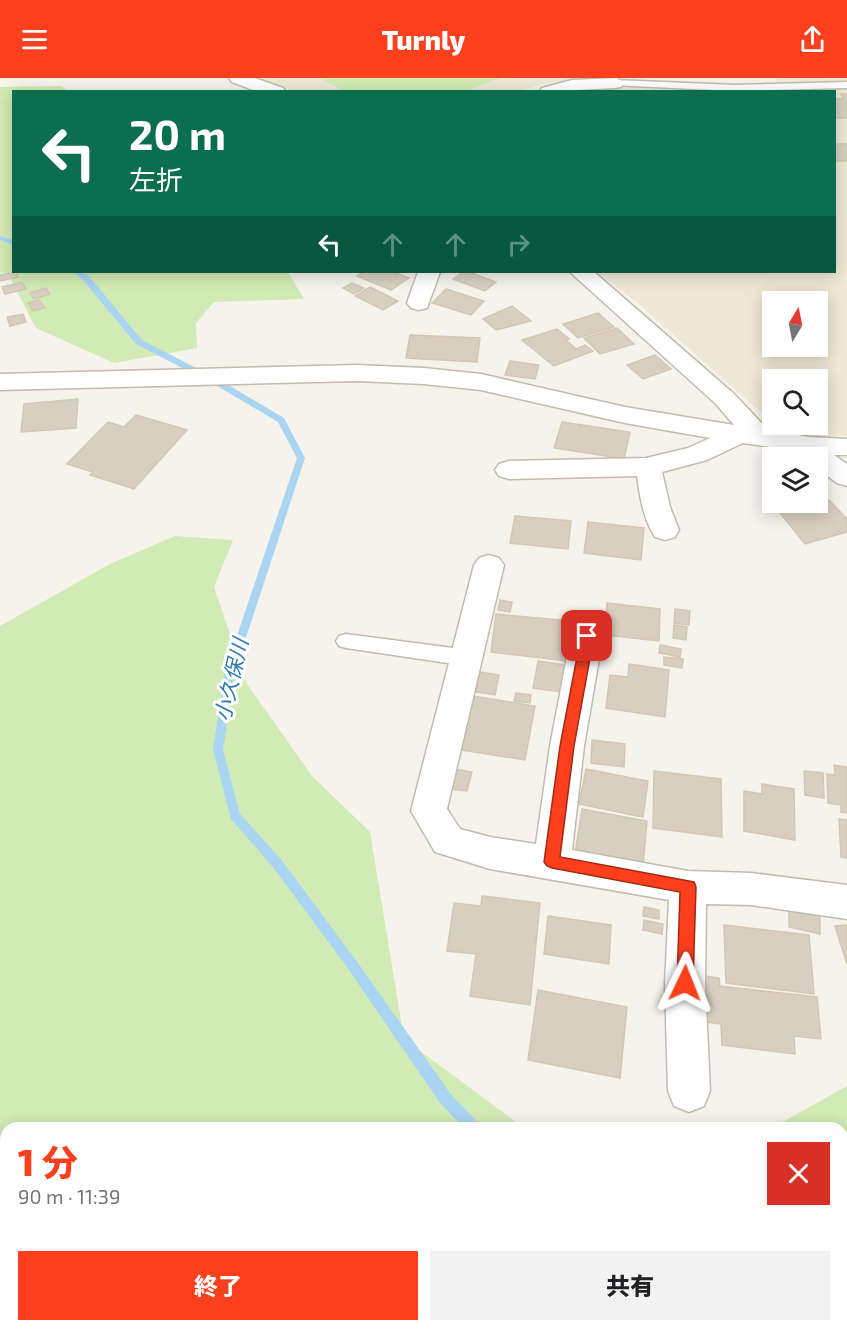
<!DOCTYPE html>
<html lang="ja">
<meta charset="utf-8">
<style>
body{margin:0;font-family:"Exo 2","Noto Sans JP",sans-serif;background:#f2f2f2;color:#202124;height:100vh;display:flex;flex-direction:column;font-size:22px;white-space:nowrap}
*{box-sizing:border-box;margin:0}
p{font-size:20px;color:#757577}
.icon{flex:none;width:33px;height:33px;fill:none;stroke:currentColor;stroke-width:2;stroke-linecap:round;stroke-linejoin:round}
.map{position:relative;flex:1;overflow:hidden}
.side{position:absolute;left:0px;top:1044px;width:848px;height:210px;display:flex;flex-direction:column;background:#fff;border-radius:18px 18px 0 0;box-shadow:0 3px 15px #0003}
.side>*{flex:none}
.guide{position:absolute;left:12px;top:12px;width:824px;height:183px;border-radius:0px;box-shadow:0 3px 15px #0003;background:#0b6e4f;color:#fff;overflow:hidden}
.needle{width:39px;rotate:10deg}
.fabs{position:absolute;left:762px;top:213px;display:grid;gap:12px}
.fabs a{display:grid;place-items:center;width:66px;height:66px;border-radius:0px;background:#fff;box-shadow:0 3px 15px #0003;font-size:30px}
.pin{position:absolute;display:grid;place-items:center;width:51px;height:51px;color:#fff;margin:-26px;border-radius:12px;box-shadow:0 3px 9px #0006}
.me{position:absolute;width:66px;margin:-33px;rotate:2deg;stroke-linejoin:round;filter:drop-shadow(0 0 4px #0008)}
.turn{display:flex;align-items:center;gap:21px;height:126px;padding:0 18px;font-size:27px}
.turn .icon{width:78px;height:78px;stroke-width:2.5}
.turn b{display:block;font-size:42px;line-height:51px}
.lanes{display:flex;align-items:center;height:57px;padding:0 18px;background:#0003;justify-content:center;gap:30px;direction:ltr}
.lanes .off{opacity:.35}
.round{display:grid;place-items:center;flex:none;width:63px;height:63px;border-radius:0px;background:#f2f2f2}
.overview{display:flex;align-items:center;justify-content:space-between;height:102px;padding:0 18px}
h1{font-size:36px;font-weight:800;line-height:45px;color:#fc3f1d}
.cta{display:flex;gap:12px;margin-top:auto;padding:12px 18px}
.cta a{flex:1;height:69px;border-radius:0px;background:#fc3f1d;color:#fff;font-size:24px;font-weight:800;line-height:69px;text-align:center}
.cta a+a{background:#f2f2f2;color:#202124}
header{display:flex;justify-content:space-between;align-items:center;height:78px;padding:0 18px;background:#fc3f1d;color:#fff;font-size:27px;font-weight:800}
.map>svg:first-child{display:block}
.education{fill:#efe8d6;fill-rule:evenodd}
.green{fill:#d2eab5}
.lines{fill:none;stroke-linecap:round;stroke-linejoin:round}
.stream{fill:#a9d4f2;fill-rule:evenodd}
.building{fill:#d8cfc1;stroke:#d3c7b4;stroke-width:1.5}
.lane-casing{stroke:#c2bbae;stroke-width:3}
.street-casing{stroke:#c2bbae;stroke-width:3}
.lane{fill:#fff;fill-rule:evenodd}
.street{fill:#fff;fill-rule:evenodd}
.route{fill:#fc3f1d;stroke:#a42913;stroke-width:1.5}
.labels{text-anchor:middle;stroke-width:6;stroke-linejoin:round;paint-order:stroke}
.water-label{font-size:21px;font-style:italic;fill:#2e7ab2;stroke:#fff}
</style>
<header><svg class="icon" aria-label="menu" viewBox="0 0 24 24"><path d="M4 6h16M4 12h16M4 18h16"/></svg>Turnly<svg class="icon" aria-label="share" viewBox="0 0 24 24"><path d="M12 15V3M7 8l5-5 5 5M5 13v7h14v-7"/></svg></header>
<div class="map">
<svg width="847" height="1254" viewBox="0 0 847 1254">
<rect width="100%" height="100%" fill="#f6f3ec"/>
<path class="education" d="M258 0H597L547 5 515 14H296Z
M775 0H847V358H817L788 354 776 347 818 346V302H772V344L639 226 597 194H834V14H580L632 9 673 12H780ZM772 224H818V268H772Z"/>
<path class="green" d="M319 0H500L464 14 344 13Z
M62 8 67 13 14 14V194H288L304 221 214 224 196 245 197 270 114 285 36 250 8 196 0 195V9Z
M175 458 233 462 214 509 247 606 312 698 370 754 404 961 524 1050H6V1248H842V1050H772L847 1008V1254H0V548L110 486Z"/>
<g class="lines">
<path class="stream" d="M0 158 14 162V167L0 162Z
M73 194H80L88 197 142 262 225 305 284 340 305 380 235 593 223 672 240 736 280 780 355 881 450 1015 478 1045 480 1050H464L440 1025 347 889 272 788 231 741 213 672 225 593 297 380 278 344 219 309 136 266 82 201Z
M662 1248H682L685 1254H665Z"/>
</g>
<path class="building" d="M841 16H847V40H834V21L843 20Z
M834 66H847V83H834Z
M17 194 18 199 0 203V197Z
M363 194H393L409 200 391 212 357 198Z
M463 194H469L496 204 485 213 453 201Z
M22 204 26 211 5 216 2 209Z
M352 205 364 210 354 216 343 210Z
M370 209 398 223 383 232 355 218Z
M46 210 50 216 34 221 30 215Z
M446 211 484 223 471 237 432 225Z
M39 222 45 230 33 233 28 225Z
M512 228 531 243 496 252 483 241Z
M598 235 614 249 578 260 563 246Z
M23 236 26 244 10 248 7 239Z
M617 250 634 266 600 276 584 260Z
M557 251 569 261 566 262 576 271 585 267 593 273 554 288 522 262Z
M410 257 480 260 477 284 406 280Z
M655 277 671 291 643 301 627 287Z
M510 283 539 287 535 301 505 297Z
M78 321 76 350 21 354 24 326Z
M136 337 187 352 134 411 90 397 93 394 67 386 108 344 124 349Z
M562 344 630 354 624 381 554 370Z
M829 422 847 441V454L805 466 780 435Z
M515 438 571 443 568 471 510 465Z
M588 444 644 450 641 482 584 475Z
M500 522 512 524 510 534 498 532Z
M607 525 660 531 659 563 605 557Z
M675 531 690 533 689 547 674 545Z
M496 536 570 543 566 583 491 574Z
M674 547 687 549 686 562 673 560Z
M660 567 681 571 680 579 659 575Z
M664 579 683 581 682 590 664 587Z
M538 583 565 587 562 614 533 610Z
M629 586 669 592 665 639 606 630 610 597 628 599Z
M480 594 499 597 495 617 476 614Z
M516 615 531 617 530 625 514 623Z
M472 618 535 628 525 682 461 672Z
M592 662 625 666 624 689 591 685Z
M834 687 847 689V735L841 734V727L828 725 827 696 835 697Z
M454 691 472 694 467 713 449 711Z
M586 691 648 703 643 739 579 726Z
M654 693 721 701 722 759 653 750Z
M804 693 823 695 824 720 805 717Z
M762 706 794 711 795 762 744 753V713L762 716Z
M582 731 647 743 643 788 575 776Z
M839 741 847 742V780L841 779Z
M482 818 540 825 530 927 470 918 476 876 447 873 454 825 481 828Z
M789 824 820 830V856L789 849Z
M644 829 659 832V841L643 838Z
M548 838 611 847 609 886 544 876Z
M644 842 663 846 662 856 643 852Z
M724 847 809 857 814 916 726 905Z
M847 847V886L835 848Z
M705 898 719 900 720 908 817 919 821 961 794 958 795 976 722 967 721 946 706 944Z
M538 912 627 929 620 1000 528 982Z"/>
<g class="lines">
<defs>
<path id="lane" d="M615 2 735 7 847 4V10L735 13 611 7 609 5Z
M346 556 468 572 475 575 478 580 475 585 468 588 346 570 339 568 336 563 339 558Z"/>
<path id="street" d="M229 0H255L283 10 286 14H258L232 4Z
M617 0 624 5 621 9 615 10 539 14 542 10 572 2Z
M418 194H440L427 230 419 232 411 230 407 225Z
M570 194H594L734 316 768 352 810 359 847 361V377H834L847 386V408L837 405 818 391V380H801L791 372 743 365 707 382 662 394 670 429 679 452 675 459 665 462 655 459C643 440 640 419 637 398L509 401 499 398 495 392 499 386 509 383 646 380 688 370 710 360 625 345 481 312 424 306 357 303 0 312V296L357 287 424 290 481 296 625 329 734 347 716 326Z
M489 477 499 480 504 487 447 731 460 751 490 759 536 766 550 668 571 558 576 550 587 546 598 550 603 558 584 668 572 772 688 793 751 795 847 807V841L751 827 706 826 705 905 710 1013 704 1028 689 1034 674 1028 668 1013 665 905 669 822 490 791 435 774 411 733 474 487 479 480Z"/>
</defs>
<use href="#lane" class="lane-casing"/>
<use href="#street" class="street-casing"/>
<use href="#lane" class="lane"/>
<use href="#street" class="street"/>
</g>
<path class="route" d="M587 553 594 558 574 668 560 779 694 804 696 809 693 905 691 911 685 913 679 911 677 905 680 814 552 790 547 788 544 784 560 668 581 558Z"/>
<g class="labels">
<g class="water-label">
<text transform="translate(232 602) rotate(-77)" y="7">小久保川</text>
</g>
</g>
</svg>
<div class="fabs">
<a><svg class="needle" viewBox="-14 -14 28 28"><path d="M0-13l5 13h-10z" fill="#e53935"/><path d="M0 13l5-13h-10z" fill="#757577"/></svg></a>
<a><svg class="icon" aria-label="search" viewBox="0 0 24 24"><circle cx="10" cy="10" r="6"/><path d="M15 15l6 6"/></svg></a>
<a><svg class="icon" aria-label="layers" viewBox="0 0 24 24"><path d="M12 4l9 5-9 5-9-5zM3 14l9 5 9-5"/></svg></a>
</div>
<div class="pin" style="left:587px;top:558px;background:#d93025"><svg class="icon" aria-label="arrive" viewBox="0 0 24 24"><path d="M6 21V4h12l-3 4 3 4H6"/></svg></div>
<svg class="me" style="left:685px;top:905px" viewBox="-20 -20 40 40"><path d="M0-17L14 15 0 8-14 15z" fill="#fc3f1d" stroke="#fff" stroke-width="4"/></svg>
<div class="guide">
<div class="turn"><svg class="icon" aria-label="left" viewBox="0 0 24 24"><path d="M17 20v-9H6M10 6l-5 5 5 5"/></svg><div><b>20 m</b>左折</div></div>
<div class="lanes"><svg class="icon" aria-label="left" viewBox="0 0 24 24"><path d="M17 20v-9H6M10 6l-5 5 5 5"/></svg><svg class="icon off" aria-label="ahead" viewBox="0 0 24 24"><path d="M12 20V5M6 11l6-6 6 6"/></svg><svg class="icon off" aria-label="ahead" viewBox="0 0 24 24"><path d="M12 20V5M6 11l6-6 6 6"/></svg><svg class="icon off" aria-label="right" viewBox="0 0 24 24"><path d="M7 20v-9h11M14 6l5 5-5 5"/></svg></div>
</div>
<section class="side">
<div class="overview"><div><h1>1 分</h1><p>90 m · 11:39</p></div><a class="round" style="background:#d93025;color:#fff"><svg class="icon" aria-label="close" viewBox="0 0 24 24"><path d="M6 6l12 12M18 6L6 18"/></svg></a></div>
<div class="cta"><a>終了</a><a>共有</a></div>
</section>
</div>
